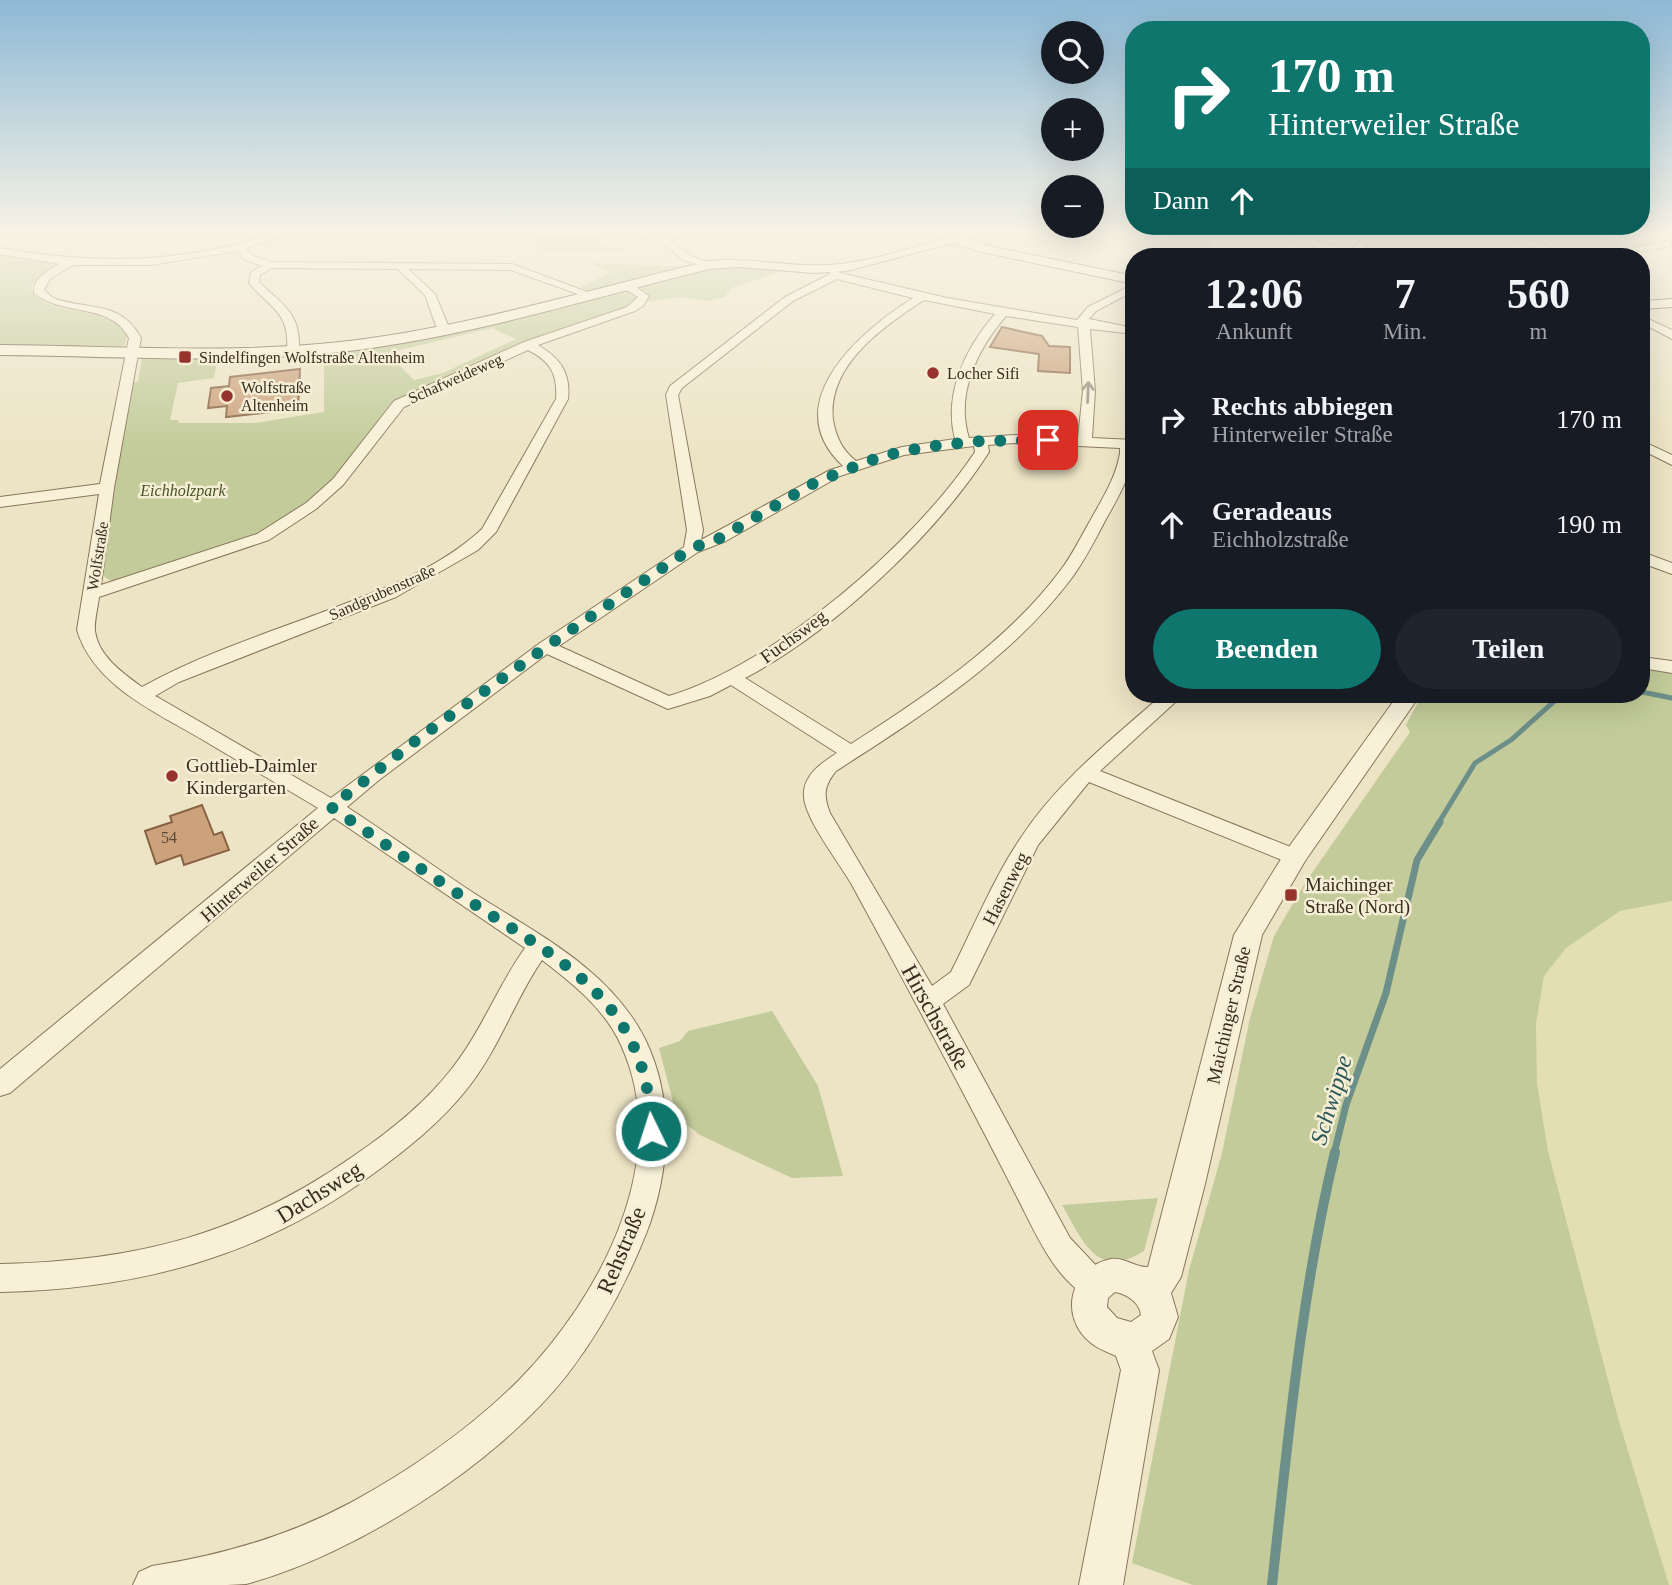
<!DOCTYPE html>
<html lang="de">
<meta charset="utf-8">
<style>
body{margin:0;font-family:"Times New Roman",serif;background:#20242c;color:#f1f3f6;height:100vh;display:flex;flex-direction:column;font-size:26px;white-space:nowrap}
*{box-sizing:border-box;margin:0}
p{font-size:23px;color:#9ea1a6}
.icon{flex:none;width:38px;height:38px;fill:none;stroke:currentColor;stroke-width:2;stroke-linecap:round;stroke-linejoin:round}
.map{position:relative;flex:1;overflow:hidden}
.side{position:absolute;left:1125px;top:248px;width:525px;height:455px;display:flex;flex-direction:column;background:#171b24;border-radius:28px;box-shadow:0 7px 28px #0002}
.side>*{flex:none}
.top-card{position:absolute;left:1125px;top:21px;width:525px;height:214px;border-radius:28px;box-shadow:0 7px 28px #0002;background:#0f766e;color:#fff;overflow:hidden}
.fabs{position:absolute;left:1041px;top:21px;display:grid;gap:14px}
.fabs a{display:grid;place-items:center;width:63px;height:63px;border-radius:50%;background:#171b24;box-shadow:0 7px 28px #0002;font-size:35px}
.pin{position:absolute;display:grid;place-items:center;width:60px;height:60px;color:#fff;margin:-30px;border-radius:14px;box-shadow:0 4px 10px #0006}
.me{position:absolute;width:77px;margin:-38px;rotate:356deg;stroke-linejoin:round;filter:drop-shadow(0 0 5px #0008)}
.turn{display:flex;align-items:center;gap:24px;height:147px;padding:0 28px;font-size:32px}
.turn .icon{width:91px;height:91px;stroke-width:2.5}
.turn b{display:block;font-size:49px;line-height:60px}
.then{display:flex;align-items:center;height:66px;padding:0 28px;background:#0003;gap:14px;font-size:26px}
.eta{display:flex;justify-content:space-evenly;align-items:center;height:119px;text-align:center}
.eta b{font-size:42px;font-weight:600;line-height:49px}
.primary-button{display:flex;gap:14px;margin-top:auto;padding:14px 28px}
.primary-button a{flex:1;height:80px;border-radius:42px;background:#0f766e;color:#fff;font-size:28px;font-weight:600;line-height:80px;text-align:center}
.primary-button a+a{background:#20242c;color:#f1f3f6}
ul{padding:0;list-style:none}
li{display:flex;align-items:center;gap:21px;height:105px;padding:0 28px}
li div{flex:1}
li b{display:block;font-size:26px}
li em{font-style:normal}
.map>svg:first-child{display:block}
.farmland{fill:#e3deb3}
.green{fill:#c2cb99;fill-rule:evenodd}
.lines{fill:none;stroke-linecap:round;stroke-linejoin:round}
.stream-far2{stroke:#6d8f89;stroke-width:5}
.stream-far1{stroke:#6d8f89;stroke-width:7}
.stream{stroke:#6d8f89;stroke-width:10}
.building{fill:#cba27c;stroke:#876242;stroke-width:2}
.minor-casing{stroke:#88765b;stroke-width:2}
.tertiary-casing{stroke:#88765b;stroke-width:2}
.secondary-casing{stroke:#6a573f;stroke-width:2}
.minor{fill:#f8f1d8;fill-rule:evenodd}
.tertiary{fill:#f8f1d8;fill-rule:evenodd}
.secondary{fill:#f8f1d8;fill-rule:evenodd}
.oneway{stroke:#988f7c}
.route{stroke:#0f766e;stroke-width:12;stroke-dasharray:0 21.6}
.poi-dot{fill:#96332d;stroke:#f5eed5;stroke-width:2.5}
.labels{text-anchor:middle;stroke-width:5;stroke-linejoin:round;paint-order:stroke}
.far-poi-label{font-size:16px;fill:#382d1f;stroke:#f5eed5;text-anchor:start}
.far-street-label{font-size:16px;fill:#382d1f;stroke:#f5eed5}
.far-park-label{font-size:16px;font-style:italic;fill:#465426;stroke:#f5eed5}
.number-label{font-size:16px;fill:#5d4a36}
.street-label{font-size:19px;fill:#382d1f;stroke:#f5eed5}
.poi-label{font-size:19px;fill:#382d1f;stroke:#f5eed5;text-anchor:start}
.near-street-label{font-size:23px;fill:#382d1f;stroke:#f5eed5}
.near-water-label{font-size:24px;font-style:italic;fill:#2f5858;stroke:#f5eed5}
</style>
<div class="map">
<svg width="1672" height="1585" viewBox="0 0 1672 1585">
<rect width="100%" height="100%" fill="#ede4c5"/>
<path class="farmland" d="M1672 901V1585H1669L1618 1418 1548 1151 1537 1083 1536 1024 1544 976 1566 948 1620 911Z"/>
<path class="green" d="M561 233H639L653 237 643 241 628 235 599 238V246L624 248V251L538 250 533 241 535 238Z
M0 254 61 264 45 273 31 286C33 316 110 304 127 334L125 345 114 348 0 346Z
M589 263 785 270 731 288 725 297 706 301 681 297 633 304 528 343 391 403 335 478 279 524 209 554 115 584 101 574 132 384 138 381 142 359 218 357 214 378 178 383 170 420H178L179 423H255L324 412V353L597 298 580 287 611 272ZM492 328 516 339 443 373 414 380 387 353Z
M1642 666 1672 671V901L1620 911 1566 948 1544 976 1536 1024 1537 1083 1548 1151 1618 1418 1669 1585H1193L1132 1563 1189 1270 1222 1153 1250 1018 1274 936 1305 883 1410 732 1406 725 1422 695H1642Z
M772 1011 818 1086 843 1176 792 1178 700 1135 677 1117 659 1048 680 1041 688 1031Z
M1158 1198 1144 1251C1097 1281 1083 1241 1062 1205Z"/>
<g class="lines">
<path class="stream-far2" d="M1642 692 1672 698
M1438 824 1475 763 1511 740 1558 698 1571 695"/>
<path class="stream-far1" d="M1334 1154 1346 1105 1386 993 1417 860 1440 822"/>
<path class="stream" d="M1272 1585C1288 1440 1301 1294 1335 1152"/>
</g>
<path class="building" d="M1002 327 1042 336 1049 346 1070 347V373L1038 371 1039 354 990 347Z
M300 369 298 409 226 417 227 406 208 408 211 388 229 386 230 377Z
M202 805 214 835 222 832 229 850 184 865 181 855 156 864 145 831 172 822 170 816Z"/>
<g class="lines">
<defs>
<path id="minor" d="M276 233H291L246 248 253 256 271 262 512 264 598 296 589 298 511 270 408 269 435 294 450 330 444 333 436 326 425 295 398 269 272 268 260 275 259 282C284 306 301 313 299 351L293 355 287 351C290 312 271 309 249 283L251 272 262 266 245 260 238 251 151 265H73L50 279 44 290 53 298C88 311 120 299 141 338L114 488 101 585 257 534 306 503 333 479 394 401 524 342 627 307 638 297 625 289V285H633L649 296 643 306 635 311 538 345C560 358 571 373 568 399L496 532 478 550 396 597 179 682 155 696 159 698 331 798 540 643 684 547 687 530 666 395 670 386 785 297 830 274 828 267H836L840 273 947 298 1077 320 1088 307 1134 284V291L1096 311 1089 319 1134 328V334L1090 329 1095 391 1092 438 1134 440C1134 470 1121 493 1106 519 1095 540 1085 560 1071 579 1010 660 920 717 836 771 824 786 823 795 830 813L932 986 951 972C973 929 993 879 1020 839 1057 782 1112 739 1162 695H1183L1100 771 1303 852 1306 857 1303 862 1295 864 1287 862 1089 782 1038 845 969 985 943 1004 1070 1238 1105 1275 1110 1285 1105 1295 1094 1299C1056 1285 1034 1229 1016 1195 963 1091 908 988 852 885 840 864 805 819 804 797 802 776 821 763 837 753L731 685 710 696 668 709 547 654 379 780 347 807C387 833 426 861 466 888 531 931 608 966 645 1039 675 1100 670 1172 646 1234 626 1284 600 1332 567 1375 497 1464 355 1555 246 1584 234 1585 220 1585 208 1585 183 1585 158 1585 133 1585L139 1572 152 1566C223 1555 289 1536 352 1502 412 1469 471 1428 519 1380 600 1297 674 1161 621 1045 605 1009 572 983 542 960 514 1001 499 1049 467 1089 441 1122 407 1149 373 1174 260 1257 139 1289 0 1292V1264C137 1261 241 1235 355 1155 390 1131 424 1104 450 1071 481 1033 497 987 525 948L334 818 10 1093 0 1096V1069L318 808C280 785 241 763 203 740 156 712 94 686 77 630L99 494 0 507V497L100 484 129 338C111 302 63 317 34 293 32 279 48 270 60 264L0 254V248C99 265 180 264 276 233ZM837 279 913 298C860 331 776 404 843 466L830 470 701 540 703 530 678 395 682 388 793 301ZM924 300 995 314C966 347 943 394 955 439L902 447 856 461C842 450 836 437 833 420 827 365 884 326 924 300ZM1006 316 1078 327 1083 391 1078 438 1014 435 969 438C955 394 978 348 1006 316ZM528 350C550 361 558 374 556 399L482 529C440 568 384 589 331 609 268 633 201 654 142 687 124 674 98 656 95 631 94 621 98 607 99 597L269 540 316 509 343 485 404 407ZM1014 443 1120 448V453C1116 478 1102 499 1090 521 1080 538 1072 556 1060 571 1006 643 926 696 851 744L745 678C833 632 936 535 989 452L988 445ZM974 446 975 452C914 544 775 664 669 696L559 646 698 552 726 541 840 476 904 455Z
M651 233H718L713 236 668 238 691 256 714 265 709 268 683 260Z
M747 233H816L811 236H752Z
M1163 233C1183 233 1202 239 1221 239 1230 238 1239 233 1249 233L1200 257H1187L1214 243Z
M1266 233H1283L1351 250 1368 233H1378L1360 252 1372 257H1349Z
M1496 233H1510L1576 257H1562Z
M1668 241 1671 242V246L1604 257H1582Z
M1642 316 1672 330V339L1642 323Z
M1642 441 1672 455V465L1642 450Z
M1642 552 1672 563V574L1642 563Z
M1642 657 1672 661V673L1642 668Z"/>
<path id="tertiary" d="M1398 695H1420L1305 861 1262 935 1205 1184 1181 1277 1171 1293 1178 1317 1169 1339 1152 1351 1159 1370 1123 1585H1079L1121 1370 1116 1356C1108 1352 1098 1349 1091 1343 1058 1317 1070 1267 1111 1259 1124 1257 1137 1268 1148 1267L1234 935 1286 851ZM1115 1292C1127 1294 1140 1303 1141 1315L1131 1322 1117 1318 1107 1307 1108 1298Z"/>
<path id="secondary" d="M961 233H982L967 239 984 245 1134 276V284L981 252 953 243 847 271 813 273 739 267 709 269C588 299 465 338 340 352 231 364 111 356 0 355V345C113 346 228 354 340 342 465 328 588 290 709 261 749 257 789 267 829 265 875 262 918 245 961 233Z
M1672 299V307L1642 309V301Z"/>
</defs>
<use href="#minor" class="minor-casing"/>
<use href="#tertiary" class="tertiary-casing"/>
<use href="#secondary" class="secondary-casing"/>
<use href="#minor" class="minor"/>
<use href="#tertiary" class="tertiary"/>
<use href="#secondary" class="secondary"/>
</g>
<defs><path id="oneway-shaft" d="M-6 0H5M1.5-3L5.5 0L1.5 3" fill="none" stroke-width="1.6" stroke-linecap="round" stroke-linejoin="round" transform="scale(1.75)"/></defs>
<use class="oneway" href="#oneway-shaft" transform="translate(1088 392) rotate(-88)"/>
<linearGradient id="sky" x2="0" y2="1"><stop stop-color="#8eb9d6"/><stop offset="0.51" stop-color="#f7f3e5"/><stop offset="1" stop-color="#f7f3e5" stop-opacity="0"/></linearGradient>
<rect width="1672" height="455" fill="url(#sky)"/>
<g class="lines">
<path class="route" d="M651 1131C650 1001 558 959 463 897 418 867 375 837 331 807L419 738 546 647 692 548 720 538 816 482 882 456 925 447 980 441 1048 440"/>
</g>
<g class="poi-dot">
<rect x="178" y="350" width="14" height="14" rx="3.5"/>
<circle cx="933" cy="373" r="7"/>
<circle cx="227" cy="396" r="7"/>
<circle cx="172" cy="776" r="7"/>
<rect x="1284" y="888" width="14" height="14" rx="3.5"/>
</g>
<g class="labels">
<g class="far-poi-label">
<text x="199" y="363">Sindelfingen Wolfstraße Altenheim</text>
<text x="947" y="379">Locher Sifi</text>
<text x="241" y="393">Wolfstraße<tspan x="241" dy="18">Altenheim</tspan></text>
</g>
<g class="far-street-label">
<text transform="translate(455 378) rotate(-24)" y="6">Schafweideweg</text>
<text transform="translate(97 556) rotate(-81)" y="6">Wolfstraße</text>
<text transform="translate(382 592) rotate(-24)" y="6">Sandgrubenstraße</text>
</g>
<g class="far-park-label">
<text x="183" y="496">Eichholzpark</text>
</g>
<g class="number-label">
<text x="169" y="843">54</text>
</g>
<g class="street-label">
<text transform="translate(793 636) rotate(-36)" y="7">Fuchsweg</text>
<text transform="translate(259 869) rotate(-41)" y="7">Hinterweiler Straße</text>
<text transform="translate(1005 888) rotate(-63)" y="7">Hasenweg</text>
<text transform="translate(1228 1015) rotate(-77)" y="7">Maichinger Straße</text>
</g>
<g class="poi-label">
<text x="186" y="772">Gottlieb-Daimler<tspan x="186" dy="22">Kindergarten</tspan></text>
<text x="1305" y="891">Maichinger<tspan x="1305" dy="22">Straße (Nord)</tspan></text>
</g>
<g class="near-street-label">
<text transform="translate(936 1017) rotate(61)" y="8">Hirschstraße</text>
<text transform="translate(319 1192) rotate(-32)" y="8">Dachsweg</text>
<text transform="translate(621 1250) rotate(-67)" y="8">Rehstraße</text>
</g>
<g class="near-water-label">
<text transform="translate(1331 1100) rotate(-73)" y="8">Schwippe</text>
</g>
</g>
</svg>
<div class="fabs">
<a><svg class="icon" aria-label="search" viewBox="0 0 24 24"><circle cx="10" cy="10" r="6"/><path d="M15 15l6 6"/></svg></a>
<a>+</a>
<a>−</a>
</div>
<div class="pin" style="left:1048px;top:440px;background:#d93025"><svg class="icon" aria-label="arrive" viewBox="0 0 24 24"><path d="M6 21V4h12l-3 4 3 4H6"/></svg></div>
<svg class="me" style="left:651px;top:1131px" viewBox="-20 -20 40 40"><circle r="17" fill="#0f766e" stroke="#fff" stroke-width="3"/><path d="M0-11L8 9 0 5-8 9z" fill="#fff"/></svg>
<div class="top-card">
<div class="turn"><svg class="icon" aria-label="right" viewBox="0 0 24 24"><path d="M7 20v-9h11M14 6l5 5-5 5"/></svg><div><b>170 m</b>Hinterweiler Straße</div></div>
<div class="then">Dann<svg class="icon" aria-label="ahead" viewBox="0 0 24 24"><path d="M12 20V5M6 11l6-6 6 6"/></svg></div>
</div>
<section class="side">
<div class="eta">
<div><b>12:06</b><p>Ankunft</p></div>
<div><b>7</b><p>Min.</p></div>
<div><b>560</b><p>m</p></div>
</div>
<ul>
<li><svg class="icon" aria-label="right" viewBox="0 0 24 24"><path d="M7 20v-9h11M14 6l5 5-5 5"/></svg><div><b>Rechts abbiegen</b><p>Hinterweiler Straße</p></div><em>170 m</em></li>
<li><svg class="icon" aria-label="ahead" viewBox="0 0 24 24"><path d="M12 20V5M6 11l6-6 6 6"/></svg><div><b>Geradeaus</b><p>Eichholzstraße</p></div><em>190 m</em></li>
</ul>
<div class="primary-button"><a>Beenden</a><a>Teilen</a></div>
</section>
</div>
